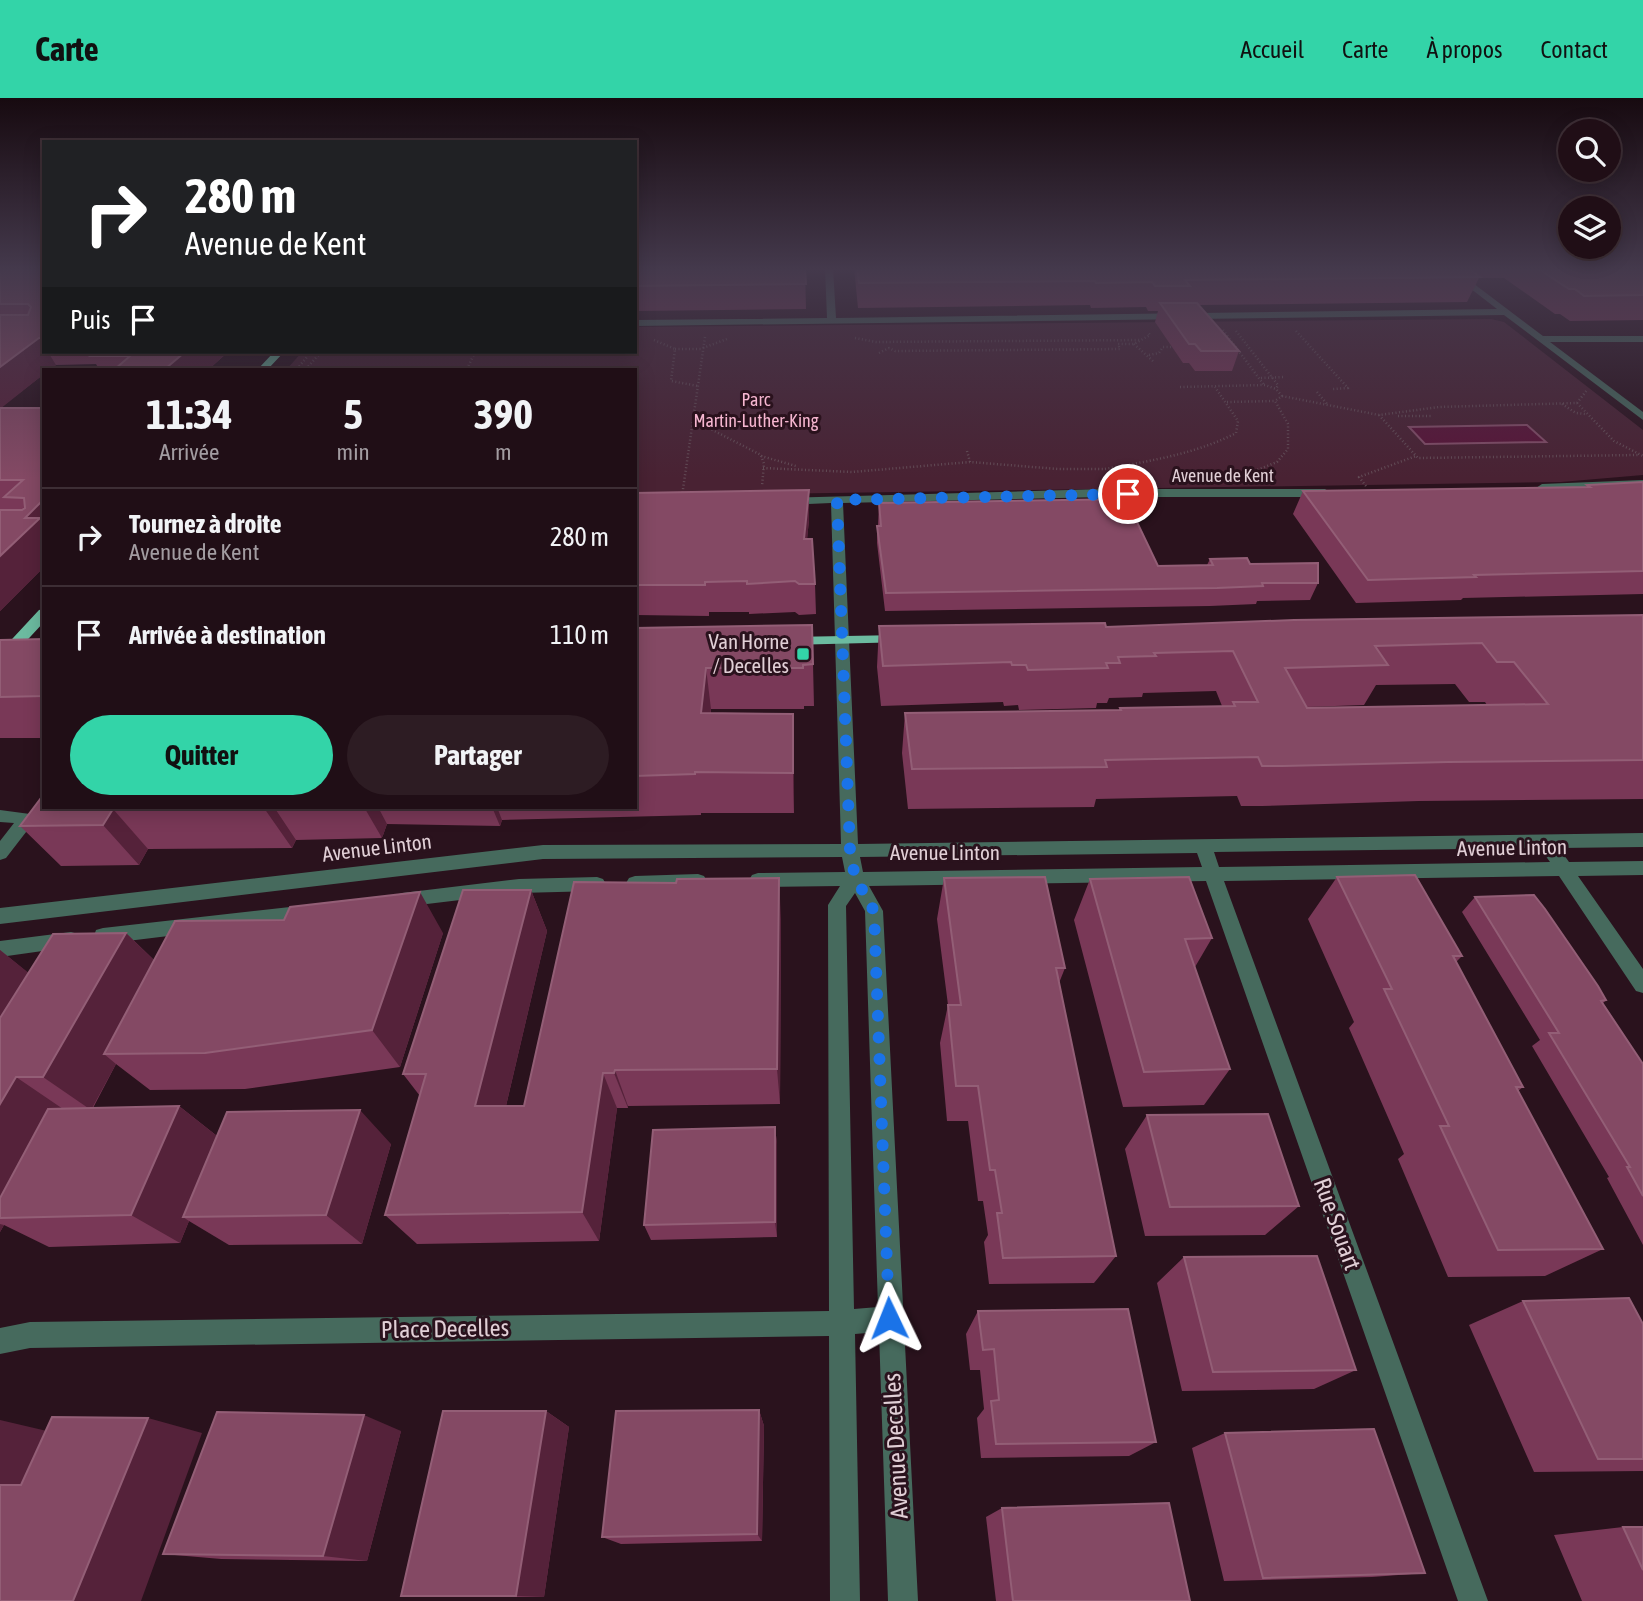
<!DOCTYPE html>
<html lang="fr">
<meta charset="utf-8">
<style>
body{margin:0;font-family:"Asap Condensed",sans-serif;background:#2d1c23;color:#f1f3f6;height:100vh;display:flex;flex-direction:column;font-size:26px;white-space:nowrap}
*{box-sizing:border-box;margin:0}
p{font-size:23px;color:#a29ca1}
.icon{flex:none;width:38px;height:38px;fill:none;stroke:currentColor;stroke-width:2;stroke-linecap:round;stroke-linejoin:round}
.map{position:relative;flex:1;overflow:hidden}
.side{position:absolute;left:42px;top:270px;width:595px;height:441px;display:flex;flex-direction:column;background:#200e16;border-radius:0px;box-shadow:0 4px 18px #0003,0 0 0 2px #3d2e35}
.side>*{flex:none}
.hud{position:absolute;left:42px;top:42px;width:595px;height:214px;border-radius:0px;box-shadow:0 4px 18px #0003,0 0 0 2px #3d2e35;background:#202124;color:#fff;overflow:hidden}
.buttons{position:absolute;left:1558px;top:21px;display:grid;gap:14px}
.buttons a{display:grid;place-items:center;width:63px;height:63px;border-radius:50%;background:#200e16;box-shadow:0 4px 18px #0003,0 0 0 2px #3d2e35;font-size:35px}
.pin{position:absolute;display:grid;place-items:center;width:60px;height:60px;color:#fff;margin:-30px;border:4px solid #fff;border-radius:50%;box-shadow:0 2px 7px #0007}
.me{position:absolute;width:77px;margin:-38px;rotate:358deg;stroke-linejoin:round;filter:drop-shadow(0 0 5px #0008)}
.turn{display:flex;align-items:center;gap:24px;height:147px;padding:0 28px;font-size:32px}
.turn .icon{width:91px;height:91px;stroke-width:2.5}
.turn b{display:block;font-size:49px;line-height:60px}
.then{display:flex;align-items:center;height:66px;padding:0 28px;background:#0003;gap:14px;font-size:26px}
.eta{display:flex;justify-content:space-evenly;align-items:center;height:119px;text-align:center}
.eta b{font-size:42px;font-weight:700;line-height:49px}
.action{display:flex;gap:14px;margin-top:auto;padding:14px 28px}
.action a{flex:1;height:80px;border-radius:42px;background:#33d4a8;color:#111;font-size:28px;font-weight:700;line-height:80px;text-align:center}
.action a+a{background:#2d1c23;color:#f1f3f6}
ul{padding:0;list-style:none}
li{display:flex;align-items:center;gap:21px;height:98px;padding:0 28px;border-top:2px solid #3d2e35}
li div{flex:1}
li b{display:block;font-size:26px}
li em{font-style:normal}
header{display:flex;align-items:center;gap:42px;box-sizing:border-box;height:98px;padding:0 35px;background:#33d4a8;color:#111}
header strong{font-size:33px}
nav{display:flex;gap:38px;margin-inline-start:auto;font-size:24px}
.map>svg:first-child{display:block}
.green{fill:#492233}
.water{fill:#581538;stroke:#814d67;stroke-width:2}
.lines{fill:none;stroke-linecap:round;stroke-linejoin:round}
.path{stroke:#644d57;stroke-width:2.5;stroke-dasharray:1 2.5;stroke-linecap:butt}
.minor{fill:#466a5d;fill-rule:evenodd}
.major{fill:#6cbba0;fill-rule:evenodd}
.wall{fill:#793857;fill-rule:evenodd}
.shaded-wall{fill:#55223a}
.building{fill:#844964;stroke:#935e76;stroke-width:2;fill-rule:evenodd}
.route{stroke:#1a73e8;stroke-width:12;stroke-dasharray:0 21.6}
.poi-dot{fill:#33d4a8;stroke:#2a121d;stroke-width:2.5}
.labels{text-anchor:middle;stroke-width:6;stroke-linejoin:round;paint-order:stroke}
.far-park-label{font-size:18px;fill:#f6b6d0;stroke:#2a121d}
.far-street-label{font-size:18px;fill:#e1cfd6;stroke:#2a121d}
.poi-label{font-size:21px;fill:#e1cfd6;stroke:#2a121d;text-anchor:end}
.street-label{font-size:21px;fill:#e1cfd6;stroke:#2a121d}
.near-street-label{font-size:24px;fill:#e1cfd6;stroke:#2a121d}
</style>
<header>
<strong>Carte</strong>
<nav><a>Accueil</a><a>Carte</a><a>À propos</a><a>Contact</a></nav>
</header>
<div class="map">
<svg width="1643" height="1503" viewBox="0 0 1643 1503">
<rect width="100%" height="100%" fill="#2a121d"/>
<path class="green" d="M1491 221 1504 224 1643 332V377L1561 384 635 398V271H287L302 254H635V229Z"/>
<path class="water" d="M1527 327 1546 344 1425 346 1409 329Z"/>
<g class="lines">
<path class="path" d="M1223 232 1264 287
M1236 233 1278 287 1276 291
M1296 233 1348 290 1333 291
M705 239 693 322 761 357 764 366 762 388
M855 240 876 244 1141 242
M654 242 675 251 671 283 698 288
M1134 246 1154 264
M703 250 727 241
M675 251H703
M879 255 889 250 895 253 1120 251 1118 246H1134L1150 237 1148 234
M1149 257 1159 255 1163 249H1171
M297 271 311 254
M306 271 321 254
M467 271 475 254
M1261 280 1284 279
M1180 289 1265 287 1276 291 1282 298 1275 303 1288 326V351L1277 364 1245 377
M1317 294 1327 306
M1282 298 1379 317 1439 309 1577 305 1587 292
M1227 304 1275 303
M1577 305 1614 343 1643 358
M1562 306 1576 315 1585 316
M1379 317 1418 360 1638 357
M1398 318H1431
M967 353 970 364
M761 358 796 368
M763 370 852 374 970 364 1058 371H1105
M1105 371C1149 363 1196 356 1236 335L1238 323 1215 289
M1366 388 1359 379 1416 358
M682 398 693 322"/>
<path class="minor" d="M825 170H833L836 220 1497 211 1444 170H1453L1543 238H1643V244H1550L1643 314V322L1504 217 635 228V222L827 220Z
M1643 382V388L1542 394 1536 390 1542 386Z
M1103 391H1325L1331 395 1325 399H1103L843 405 858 746 1643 735V749L1559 750 1569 764 1643 763V777L1578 778 1643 871V895L1636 893 1559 778 1224 783 1488 1503H1458L1206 783 869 788 883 813 918 1503H888L879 1234 855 1236 860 1503H830L829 1238 30 1250 0 1256V1230L30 1224 829 1213 828 807 840 788 758 789 752 787 749 782 752 777 758 775 845 774 842 759 543 761 0 826V810L543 747 841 746 831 405 786 407 780 403 782 400ZM1540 750 1550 764 1219 769 1214 754ZM1197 755 1202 769 863 774 860 759ZM855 795 865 813 878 1209 854 1211 846 808Z
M0 712 30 716 33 725 6 760 0 762V743L14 725 0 724Z
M698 776 704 778 707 783 704 788 698 790 635 792 629 790 626 785 629 780 635 778Z
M597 779 603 781 606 786 603 791 597 793 519 795 402 809 396 807 393 802 396 797 402 795 519 781Z
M308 807 315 809 317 814 315 819 308 821 103 846 96 844 94 838 96 832 103 830Z
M71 834 78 836 80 842 78 848 0 859V843Z"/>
<path class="major" d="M274 254H284L268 271H258Z
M44 511V524L5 566 0 568V554L39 512Z
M901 537 908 541 906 544 789 547 782 543 789 539Z"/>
</g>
<path class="wall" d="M0 170H44V254H228L209 271H99L96 266 56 267 50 271H44V276L0 310H44V469L0 513Z
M635 170H805L806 211 635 213Z
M854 170H1643V222L1570 223 1560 216H1555L1504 180H1479L1467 204 1199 207 1239 253 1232 273H1195L1189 265H1183L1155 224 1158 213H1148L1146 209 1091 210 1090 207 858 210Z
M1643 384V496L1463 500 1461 502 1356 505 1293 416 1303 393 1585 389 1587 387Z
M809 392V422L807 441 815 486 816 516 799 517 795 514 749 516V514H709V518L635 517V395Z
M879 405 1158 468 1207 467 1210 461 1250 466 1318 485 1310 502 1257 503 1256 506 1210 508 885 513 877 445V428H878Z
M1643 517V701L1419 703 1262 708H1241L1237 698 1096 701 1094 709 908 711 902 655 905 615 1119 612 1120 610 1222 608 1216 593 1143 595 1142 599 1109 600 1107 605H1097L1096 610 1019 612 1018 607 1004 608 1003 604 881 608 877 569 879 528 1106 529ZM1455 586 1469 604H1485L1487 607 1306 609 1364 607 1376 587Z
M635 530 813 566 814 608H804V611H711V615L793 616 794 715H701V717L502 722 500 728 387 726 382 740 296 742 292 750 148 751 139 767 61 768 20 728 44 709H635Z
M44 541V640H0V542Z
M1337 779 1462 858 1456 864 1523 989 1518 993 1603 1151 1545 1178 1448 1179 1398 1061 1404 1056 1349 930 1354 924 1308 821Z
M944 780 1065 870 1059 885 1116 1158 1094 1185 989 1186 984 1144 988 1137 983 1103H978L968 1023H947L940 945 948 907 937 821Z
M1090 781 1212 840 1195 869 1230 971 1204 1007 1123 1009 1074 822Z
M531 792 547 833 506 1008H524L781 821 780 1006 628 1008V1010H617L599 1143 417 1146 385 1117 420 998 403 976Z
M1475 799 1606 902 1603 905 1643 966V1147L1607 1080 1609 1079 1532 948 1540 942 1462 814Z
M126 835 154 862 443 835 400 969 245 991 150 992 116 966 93 1010 179 1008 217 1038 391 1046 362 1146 229 1147 189 1123 180 1145 49 1149 4 1127 0 1134V852L28 875Z
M1147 1017 1299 1108 1265 1137 1145 1138 1125 1051Z
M775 1029 777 1046V1139L651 1142 644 1127Z
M1184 1159 1356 1272 1314 1291 1182 1293 1157 1185Z
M1523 1203 1643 1226V1373L1534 1374 1469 1227Z
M978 1213 1156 1344 1129 1358 981 1360 977 1320 984 1311 980 1272H970L966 1236Z
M759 1312 764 1328 762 1443 621 1446 602 1439Z
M546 1313 569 1329 544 1499H439L401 1498Z
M401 1333 367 1463 221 1461 163 1456Z
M1225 1335 1425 1475 1372 1479 1224 1483 1192 1350Z
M1002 1410 1190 1503H996L986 1419Z
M1623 1429H1643V1503H1582L1554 1437Z"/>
<path class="shaded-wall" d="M39 240 44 247V254H48L56 267 50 271H44V276L0 311V269Z
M185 254H228L209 271H165Z
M809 392V422L804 471V441Z
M44 401V469L0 513V458L25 420Z
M706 570 711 611 707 656 701 615Z
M793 616 794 657V715L793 675Z
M265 709H274L296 742 292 750 264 710Z
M364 709H378L387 726 382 740Z
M492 709H497L502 722 500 728Z
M113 711 148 751 139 767 103 727Z
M779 780 781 821 780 1006 777 971Z
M531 792 547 833 498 1042 475 1008Z
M420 794 443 835 400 969 372 932Z
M126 835 165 873 104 956 116 966 91 1012 43 979Z
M0 852 45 888 0 962Z
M615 972 628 1008V1010L614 975Z
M603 975 617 1010 599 1143 582 1114Z
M16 979 66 1013 0 1120V1006Z
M179 1008 222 1042 183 1119 189 1123 180 1145 131 1117Z
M360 1012 391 1046 362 1146 326 1117Z
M775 1029 777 1046V1139L775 1124Z
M0 1126 4 1127 0 1134Z
M759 1312 764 1328 762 1443 757 1436Z
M546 1313 569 1329 544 1499 516 1498Z
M364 1317 401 1333 367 1463 323 1458Z
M148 1320 202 1335 141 1503H73Z
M0 1322 64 1337 37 1398 0 1392Z"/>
<path class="building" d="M0 170H44V240H39L0 269V217H28L31 209 28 206H0Z
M635 170H805L806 186 635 188Z
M857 170H1467L1480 179 1185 182 1190 188H1155L1152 184 1096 185 1095 183 859 185Z
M1537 170H1643V197L1584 198 1575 191H1569Z
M1160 205H1197L1239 253H1201L1195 246H1189Z
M97 254H185L165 271H115L130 258H91Z
M0 310H44V401L25 420H40L0 458V412H22L25 410 24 400 4 399 23 382H0Z
M1643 384V473L1474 477 1476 479 1368 482 1303 393 1590 389 1587 387Z
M809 392 804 441H812L815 486H799L795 483 747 486V483L705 484V487H635V395Z
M1126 401 1158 468 1213 467 1210 461 1247 460 1250 466 1318 465V485H1262L1263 488 1217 490 886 495 877 428H881L879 405Z
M1643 517V662L1448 664 1283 668H1262L1258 659 1105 662 1107 669 912 671 905 615 1121 612 1120 610 1235 608 1233 604H1258L1233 553 1154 555 1156 558 1118 559 1120 565H1106L1108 570 1028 572 1026 567H1012L1011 564 883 568 879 528 1105 525 1106 529 1294 522ZM1482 545 1497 564H1514L1548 606 1307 610 1285 570 1388 567 1375 548Z
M812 527 813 566 803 567V570H706L701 615 793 616V675L695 674V676L635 678V530Z
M44 541V598L0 599V542Z
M44 696V709H265L264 710 113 711 103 727 20 728Z
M1415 777 1462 858H1453L1523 989H1516L1603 1151 1498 1152 1440 1028H1449L1384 891H1392L1337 779Z
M1045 779 1065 870H1056L1116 1158 1003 1160 997 1115H1002L995 1072H990L978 988H956L948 907H961L944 780Z
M1189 779 1212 840 1185 841 1230 971 1144 974 1090 781Z
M779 780 777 971 615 972 614 975H603L582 1114 385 1117 426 976H403L463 792H531L475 1008H524L574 784 676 785 677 781Z
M420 794 372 932 205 955 104 956 175 823 284 822 290 809Z
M1534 797 1545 811 1598 888 1606 902 1601 903 1643 966V1098L1627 1069H1630L1549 935H1559L1475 799Z
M126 835 43 979H16L0 1006V920L53 836Z
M179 1008 131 1117 0 1120V1100L48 1011Z
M360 1012 326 1117 183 1119 227 1014Z
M1268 1016 1299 1108 1170 1109 1147 1017Z
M775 1029V1124L644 1127 653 1032Z
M1317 1158 1356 1272 1213 1274 1184 1159Z
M1629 1200 1643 1226V1361H1598L1523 1203Z
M1128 1211 1156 1344 996 1346 991 1303 999 1302 994 1251 983 1252 978 1213Z
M759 1312 757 1436 602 1439 616 1313Z
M443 1313H546L516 1498H401Z
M217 1314 364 1317 323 1458 163 1456Z
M52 1319 148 1320 73 1503H0V1387H21Z
M1374 1331 1425 1475 1263 1480 1225 1335Z
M1169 1405 1190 1503H1013L1002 1410Z
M1623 1429H1643V1472Z"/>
<linearGradient id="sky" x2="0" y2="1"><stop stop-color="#170a10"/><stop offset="0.45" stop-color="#44394c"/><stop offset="1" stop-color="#44394c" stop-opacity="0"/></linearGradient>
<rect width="1643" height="380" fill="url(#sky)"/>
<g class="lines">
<path class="route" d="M889 1220 874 813 855 779 850 753 837 402 1128 396"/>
</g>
<rect class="poi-dot" x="796" y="549" width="14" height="14" rx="3.5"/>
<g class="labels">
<g class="far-park-label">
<text x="756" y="308">Parc<tspan x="756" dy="21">Martin-Luther-King</tspan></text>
</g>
<g class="far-street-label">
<text x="1223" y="384">Avenue de Kent</text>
</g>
<g class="poi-label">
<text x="789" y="551">Van Horne<tspan x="789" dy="24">/ Decelles</tspan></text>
</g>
<g class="street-label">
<text transform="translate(377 750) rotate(-7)" y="7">Avenue Linton</text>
<text transform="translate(1512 750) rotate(-1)" y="7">Avenue Linton</text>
<text x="945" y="762">Avenue Linton</text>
</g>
<g class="near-street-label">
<text transform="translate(1337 1126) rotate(70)" y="8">Rue Souart</text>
<text transform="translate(445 1231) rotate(-1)" y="8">Place Decelles</text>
<text transform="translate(896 1348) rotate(-93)" y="8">Avenue Decelles</text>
</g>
</g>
</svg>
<div class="buttons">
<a><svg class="icon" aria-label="search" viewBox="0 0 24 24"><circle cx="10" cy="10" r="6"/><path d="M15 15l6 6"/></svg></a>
<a><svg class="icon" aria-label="layers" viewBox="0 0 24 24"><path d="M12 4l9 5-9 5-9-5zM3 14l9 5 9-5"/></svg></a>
</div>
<div class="pin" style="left:1128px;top:396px;background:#d93025"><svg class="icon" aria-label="arrive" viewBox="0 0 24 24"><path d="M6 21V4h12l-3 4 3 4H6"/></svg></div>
<svg class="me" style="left:889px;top:1220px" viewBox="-20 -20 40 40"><path d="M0-17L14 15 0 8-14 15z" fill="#1a73e8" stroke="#fff" stroke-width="4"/></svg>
<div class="hud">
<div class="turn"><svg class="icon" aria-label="right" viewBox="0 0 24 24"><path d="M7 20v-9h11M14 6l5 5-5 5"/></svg><div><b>280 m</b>Avenue de Kent</div></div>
<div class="then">Puis<svg class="icon" aria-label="arrive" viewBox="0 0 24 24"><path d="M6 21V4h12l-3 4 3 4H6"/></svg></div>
</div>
<section class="side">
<div class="eta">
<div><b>11:34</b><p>Arrivée</p></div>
<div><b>5</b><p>min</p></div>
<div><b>390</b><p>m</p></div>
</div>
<ul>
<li><svg class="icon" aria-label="right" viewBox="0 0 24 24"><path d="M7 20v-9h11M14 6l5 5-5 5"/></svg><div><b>Tournez à droite</b><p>Avenue de Kent</p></div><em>280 m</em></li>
<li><svg class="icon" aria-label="arrive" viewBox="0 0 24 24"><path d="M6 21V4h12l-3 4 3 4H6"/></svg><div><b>Arrivée à destination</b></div><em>110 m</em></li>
</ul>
<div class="action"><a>Quitter</a><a>Partager</a></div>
</section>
</div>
